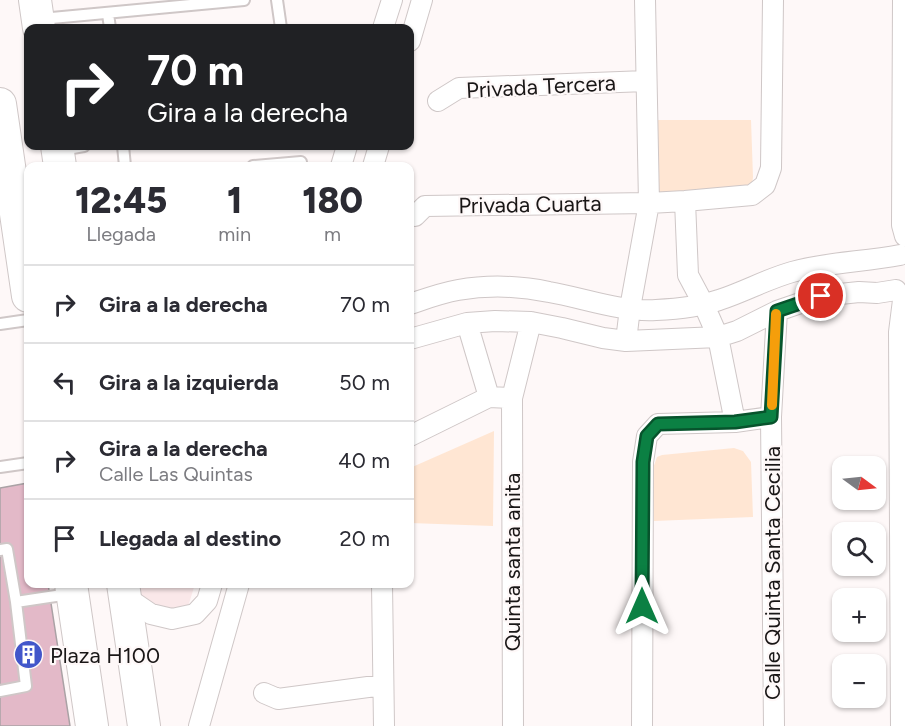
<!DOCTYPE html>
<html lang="es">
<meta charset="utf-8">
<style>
body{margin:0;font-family:Figtree,sans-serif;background:#f2f2f3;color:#2b2b33;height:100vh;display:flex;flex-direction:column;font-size:22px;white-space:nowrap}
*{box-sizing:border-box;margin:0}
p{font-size:20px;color:#7c7c81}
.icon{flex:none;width:33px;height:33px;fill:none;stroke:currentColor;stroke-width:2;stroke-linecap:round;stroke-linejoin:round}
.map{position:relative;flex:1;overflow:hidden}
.panel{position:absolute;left:24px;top:162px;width:390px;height:426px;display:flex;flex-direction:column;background:#fff;border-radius:12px;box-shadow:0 2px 4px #0004}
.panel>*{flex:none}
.top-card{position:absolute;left:24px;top:24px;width:390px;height:126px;border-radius:12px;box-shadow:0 2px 4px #0004;background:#202124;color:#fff;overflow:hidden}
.needle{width:39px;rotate:105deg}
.controls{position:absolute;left:832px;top:456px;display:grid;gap:12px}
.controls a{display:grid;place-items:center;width:54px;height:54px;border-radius:12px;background:#fff;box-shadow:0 2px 4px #0004;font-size:30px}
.pin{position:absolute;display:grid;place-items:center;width:51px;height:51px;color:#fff;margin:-26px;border:3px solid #fff;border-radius:50%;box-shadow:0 2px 6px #0007}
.me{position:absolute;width:66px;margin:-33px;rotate:0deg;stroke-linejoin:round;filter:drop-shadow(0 0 4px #0008)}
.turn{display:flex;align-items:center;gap:21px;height:126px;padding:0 24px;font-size:27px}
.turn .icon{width:78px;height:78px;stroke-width:2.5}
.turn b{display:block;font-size:42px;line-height:51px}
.eta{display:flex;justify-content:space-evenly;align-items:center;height:102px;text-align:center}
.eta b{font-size:36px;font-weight:800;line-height:42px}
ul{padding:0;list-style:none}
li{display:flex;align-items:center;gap:18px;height:78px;padding:0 24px;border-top:2px solid #e1e1e2}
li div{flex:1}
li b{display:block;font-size:22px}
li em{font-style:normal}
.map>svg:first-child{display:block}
.built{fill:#fae8e9}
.green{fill:#ffe6d3}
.building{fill:#e3b9c8;stroke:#aaa2a5;stroke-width:1.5}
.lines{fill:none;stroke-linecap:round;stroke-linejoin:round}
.service-casing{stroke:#cfc7c7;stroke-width:14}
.minor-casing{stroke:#cfc7c7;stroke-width:22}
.primary-casing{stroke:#cfc7c7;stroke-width:34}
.service{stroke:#fff;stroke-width:10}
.minor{stroke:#fff;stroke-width:20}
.primary{stroke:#fff;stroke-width:32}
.route-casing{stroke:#07532c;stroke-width:15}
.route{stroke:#0b8043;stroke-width:10}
.slow{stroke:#f59e0b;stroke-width:10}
.labels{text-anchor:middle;stroke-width:4.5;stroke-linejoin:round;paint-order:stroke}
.street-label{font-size:22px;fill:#191616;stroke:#fef8f8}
.poi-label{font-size:22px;fill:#191616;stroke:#fef8f8;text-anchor:start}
</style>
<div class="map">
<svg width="905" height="726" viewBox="0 0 905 726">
<rect width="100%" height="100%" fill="#fef8f8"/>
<path class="built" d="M132 584H195L187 610 152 622Z"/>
<path class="green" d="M653 120H751L753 177 752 185 662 193 656 191Z
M494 431 493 526 410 523V468Z
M734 448 743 451 751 462 753 517 654 521 652 471 657 457 662 455Z"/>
<path class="building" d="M28 483V584H48L70 726H0V488Z"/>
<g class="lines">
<defs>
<path id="service" d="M277 0 281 28
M108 14 110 28
M41 19 244 0
M123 146 125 166
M61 150 84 146
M253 166 301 162
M0 324 28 320
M0 467 28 463
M0 550 7 549 16 602 26 686 0 691
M16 602 69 594"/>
<path id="minor" d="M903 0 902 225 905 236
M383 28 392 0
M410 41 422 0
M438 101 459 88 646 81
M341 166 347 146
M373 166 379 146
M685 201 688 275 704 305 718 337 735 422
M415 216 425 206 649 203 685 201 752 195 765 185 771 168 773 0
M410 304C425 299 441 293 458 290 487 285 520 286 549 292 584 298 620 312 656 310 678 309 699 307 719 300 744 292 767 279 792 272 827 262 864 262 900 255
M467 323 489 397
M410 339 467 323 495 321 531 322 562 328 603 338 626 341 718 337 737 331 777 311 821 296 859 292 877 293 896 290
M626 341 630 308 649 203 645 0
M410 436 489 397 512 398
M382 584 384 726
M126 597 151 614 172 619 195 614 207 601 212 584
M264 693 278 699 383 685
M199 726 239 584
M513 726 512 398 531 322
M642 726 643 462 647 436 658 424 735 422 771 417
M774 726 771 417 777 311
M901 726 899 332 903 300"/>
<path id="primary" d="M35 0 39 28
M0 104 28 296
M57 146 60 166
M71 584 92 726
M123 584 144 726"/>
</defs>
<use href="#service" class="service-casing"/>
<use href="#minor" class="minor-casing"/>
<use href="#primary" class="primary-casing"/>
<use href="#service" class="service"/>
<use href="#minor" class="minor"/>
<use href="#primary" class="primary"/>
</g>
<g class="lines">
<defs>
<path id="route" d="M642 606 643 462 647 436 658 424 735 422 771 417 777 311 821 296"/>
</defs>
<use href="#route" class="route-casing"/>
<use href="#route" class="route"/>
<path class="slow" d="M772 405 776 314"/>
</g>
<defs>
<symbol id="building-disc" viewBox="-11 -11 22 22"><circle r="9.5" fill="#4256ca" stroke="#fef8f8"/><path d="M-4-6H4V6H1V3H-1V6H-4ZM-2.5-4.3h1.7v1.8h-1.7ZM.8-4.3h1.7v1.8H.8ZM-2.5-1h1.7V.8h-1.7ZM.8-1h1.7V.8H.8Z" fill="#fff"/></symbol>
</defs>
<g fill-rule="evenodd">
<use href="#building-disc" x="12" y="638" width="33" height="33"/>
</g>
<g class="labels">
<g class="street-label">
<text transform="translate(541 86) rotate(-3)" y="8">Privada Tercera</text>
<text transform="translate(530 204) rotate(-1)" y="8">Privada Cuarta</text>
<text transform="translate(512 562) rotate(-90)" y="8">Quinta santa anita</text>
<text transform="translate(772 573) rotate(-90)" y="8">Calle Quinta Santa Cecilia</text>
</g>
<g class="poi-label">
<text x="50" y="663">Plaza H100</text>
</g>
</g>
</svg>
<div class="controls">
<a><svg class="needle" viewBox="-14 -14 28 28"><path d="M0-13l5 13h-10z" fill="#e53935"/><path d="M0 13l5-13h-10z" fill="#7c7c81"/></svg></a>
<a><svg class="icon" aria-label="search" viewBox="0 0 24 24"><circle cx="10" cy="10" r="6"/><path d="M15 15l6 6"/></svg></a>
<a>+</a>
<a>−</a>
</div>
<div class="pin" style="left:821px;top:296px;background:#d93025"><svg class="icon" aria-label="arrive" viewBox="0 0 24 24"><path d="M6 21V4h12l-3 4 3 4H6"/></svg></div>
<svg class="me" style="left:642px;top:606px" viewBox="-20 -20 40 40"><path d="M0-17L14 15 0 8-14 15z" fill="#0b8043" stroke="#fff" stroke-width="4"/></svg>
<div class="top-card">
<div class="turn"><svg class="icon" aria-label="right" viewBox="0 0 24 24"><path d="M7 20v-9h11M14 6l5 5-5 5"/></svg><div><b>70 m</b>Gira a la derecha</div></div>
</div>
<section class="panel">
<div class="eta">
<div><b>12:45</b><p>Llegada</p></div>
<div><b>1</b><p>min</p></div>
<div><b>180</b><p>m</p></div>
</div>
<ul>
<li><svg class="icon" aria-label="right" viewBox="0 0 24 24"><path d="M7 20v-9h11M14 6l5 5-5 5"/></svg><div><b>Gira a la derecha</b></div><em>70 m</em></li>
<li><svg class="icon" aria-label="left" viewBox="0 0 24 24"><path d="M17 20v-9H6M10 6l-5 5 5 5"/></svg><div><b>Gira a la izquierda</b></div><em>50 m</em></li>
<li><svg class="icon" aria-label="right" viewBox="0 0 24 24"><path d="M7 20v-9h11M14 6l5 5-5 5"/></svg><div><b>Gira a la derecha</b><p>Calle Las Quintas</p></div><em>40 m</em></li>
<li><svg class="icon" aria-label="arrive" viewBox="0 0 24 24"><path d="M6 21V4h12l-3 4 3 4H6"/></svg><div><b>Llegada al destino</b></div><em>20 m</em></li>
</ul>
</section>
</div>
